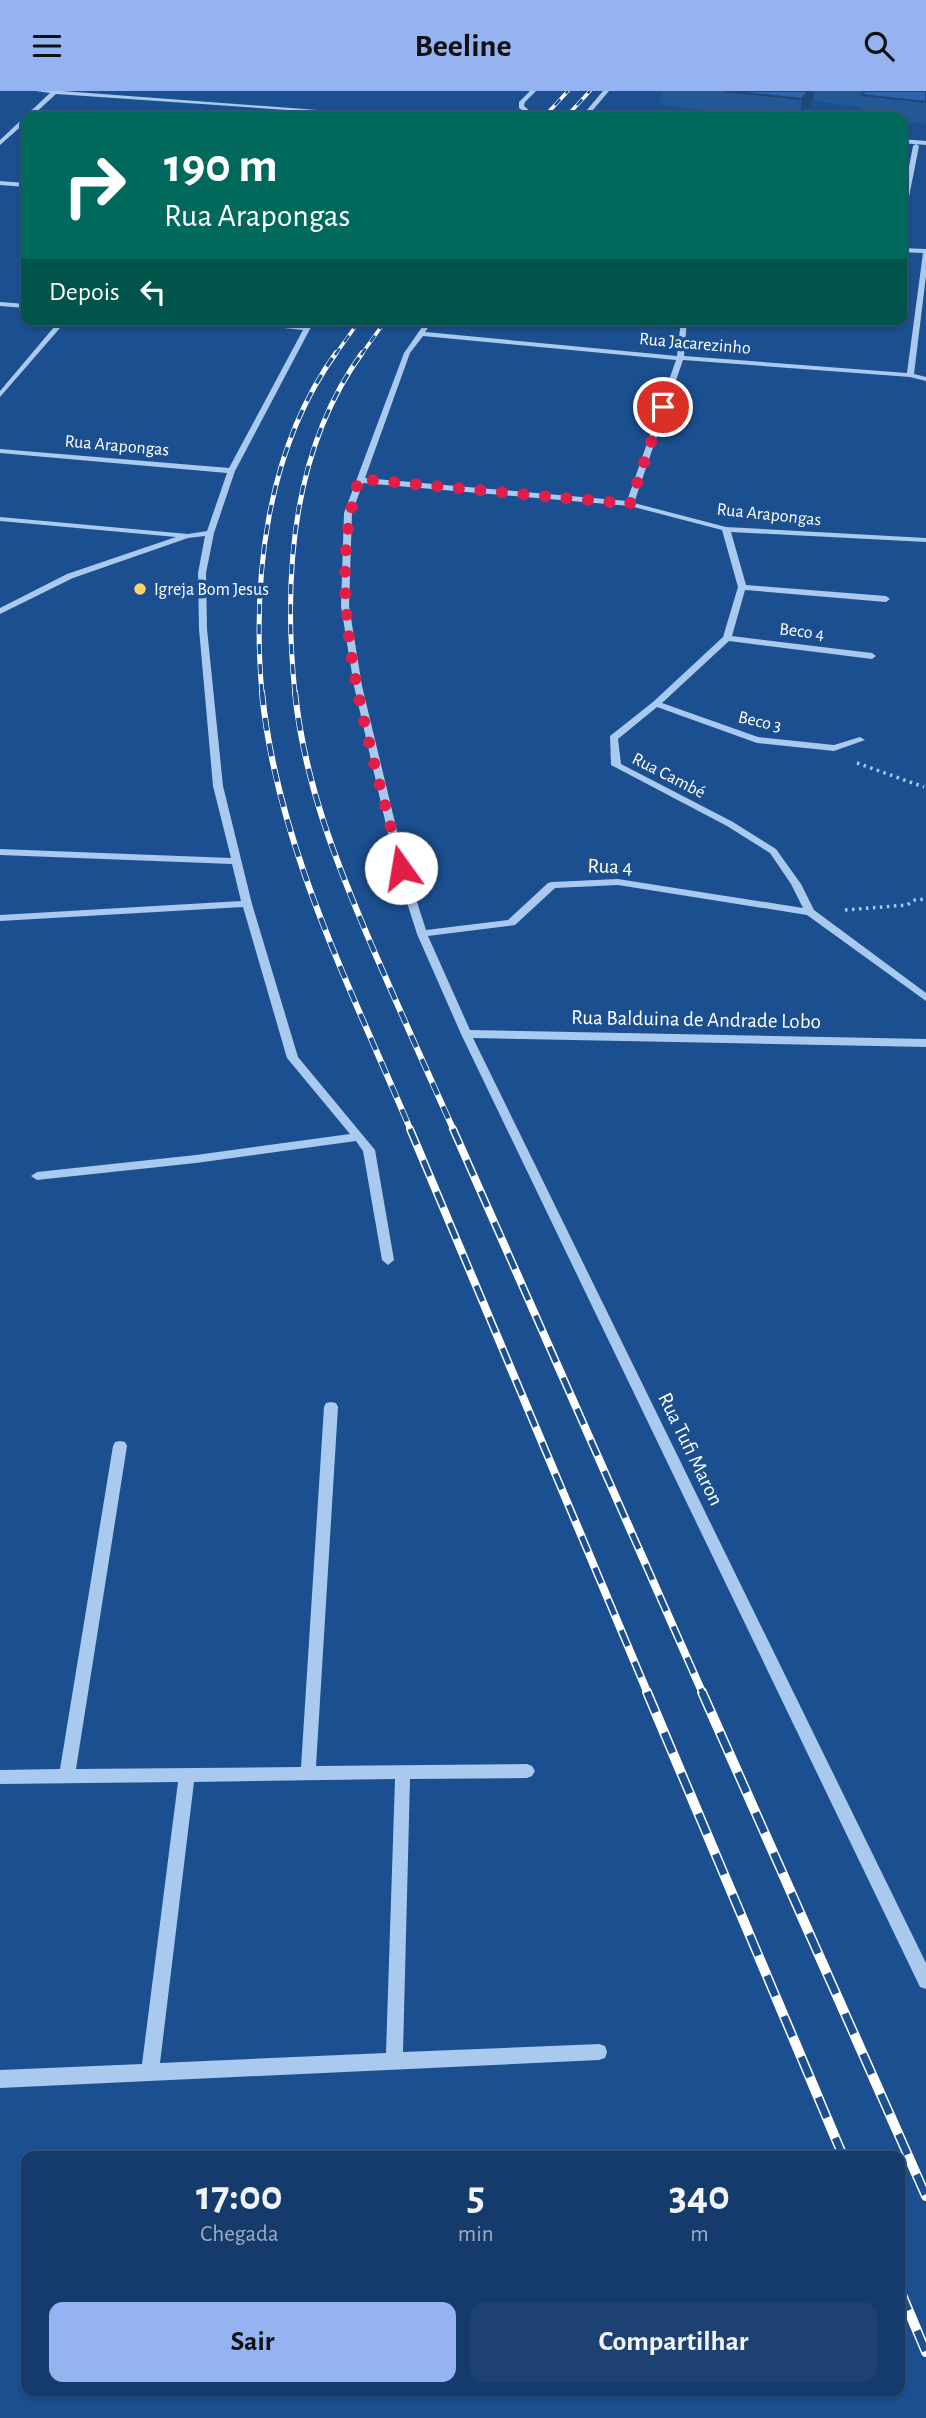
<!DOCTYPE html>
<html lang="pt">
<meta charset="utf-8">
<style>
body{margin:0;font-family:"Alegreya Sans",sans-serif;background:#1d4271;color:#f1f3f6;height:100vh;display:flex;flex-direction:column;font-size:26px;white-space:nowrap}
*{box-sizing:border-box;margin:0}
p{font-size:23px;color:#9dadc1}
.icon{flex:none;width:38px;height:38px;fill:none;stroke:currentColor;stroke-width:2;stroke-linecap:round;stroke-linejoin:round}
.map{position:relative;flex:1;overflow:hidden}
.details{position:absolute;left:21px;top:2060px;width:884px;height:245px;display:flex;flex-direction:column;background:#143b6b;border-radius:14px;box-shadow:0 2px 5px #0004,0 0 0 2px #33557e}
.details>*{flex:none}
.hud{position:absolute;left:21px;top:21px;width:886px;height:214px;border-radius:14px;box-shadow:0 2px 5px #0004,0 0 0 2px #33557e;background:#00695c;color:#fff;overflow:hidden}
.pin{position:absolute;display:grid;place-items:center;width:60px;height:60px;color:#fff;margin:-30px;border:4px solid #fff;border-radius:50%;box-shadow:0 2px 7px #0007}
.me{position:absolute;width:77px;margin:-38px;rotate:347deg;stroke-linejoin:round;filter:drop-shadow(0 0 5px #0008)}
.turn{display:flex;align-items:center;gap:24px;height:147px;padding:0 28px;font-size:32px}
.turn .icon{width:91px;height:91px;stroke-width:2.5}
.turn b{display:block;font-size:49px;line-height:60px}
.then{display:flex;align-items:center;height:66px;padding:0 28px;background:#0003;gap:14px;font-size:26px}
.eta{display:flex;justify-content:space-evenly;align-items:center;height:119px;text-align:center}
.eta b{font-size:42px;font-weight:700;line-height:49px}
.cta{display:flex;gap:14px;margin-top:auto;padding:14px 28px}
.cta a{flex:1;height:80px;border-radius:14px;background:#95b2f1;color:#111;font-size:28px;font-weight:700;line-height:80px;text-align:center}
.cta a+a{background:#1d4271;color:#f1f3f6}
header{display:flex;justify-content:space-between;align-items:center;height:91px;padding:0 28px;background:#95b2f1;color:#111;font-size:32px;font-weight:700}
.map>svg:first-child{display:block}
.lines{fill:none;stroke-linecap:round;stroke-linejoin:round}
.path{stroke:#a9c9ee;stroke-width:3.5;stroke-dasharray:2.5 4.5;stroke-linecap:butt}
.minor{fill:#a9c9ee;fill-rule:evenodd}
.rail-far4-casing{stroke:#fff;stroke-width:3.5}
.rail-far3-casing{stroke:#fff;stroke-width:5}
.rail-far2-casing{stroke:#fff;stroke-width:6}
.rail-far1-casing{stroke:#fff;stroke-width:8}
.rail-casing{stroke:#fff;stroke-width:10}
.rail-far4{stroke:#1b4f8f;stroke-width:2.5;stroke-dasharray:8;stroke-linecap:butt}
.rail-far3{stroke:#1b4f8f;stroke-width:3.5;stroke-dasharray:10;stroke-linecap:butt}
.rail-far2{stroke:#1b4f8f;stroke-width:4.5;stroke-dasharray:13;stroke-linecap:butt}
.rail-far1{stroke:#1b4f8f;stroke-width:5;stroke-dasharray:17;stroke-linecap:butt}
.rail{stroke:#1b4f8f;stroke-width:7;stroke-dasharray:22;stroke-linecap:butt}
.wall{fill:#245895}
.shaded-wall{fill:#1d4779}
.building{fill:#2a66ad;stroke:#1d4779;stroke-width:2}
.route{stroke:#e11d48;stroke-width:12;stroke-dasharray:0 21.6}
.poi-dot{fill:#ffd166;stroke:#1b4f8f;stroke-width:2.5}
.labels{text-anchor:middle;stroke-width:7;stroke-linejoin:round;paint-order:stroke}
.far-street-label{font-size:18px;fill:#fff;stroke:#1b4f8f}
.far-poi-label{font-size:18px;fill:#fff;stroke:#1b4f8f;text-anchor:start}
.street-label{font-size:21px;fill:#fff;stroke:#1b4f8f}
</style>
<header><svg class="icon" aria-label="menu" viewBox="0 0 24 24"><path d="M4 6h16M4 12h16M4 18h16"/></svg>Beeline<svg class="icon" aria-label="search" viewBox="0 0 24 24"><circle cx="10" cy="10" r="6"/><path d="M15 15l6 6"/></svg></header>
<div class="map">
<svg width="926" height="2327" viewBox="0 0 926 2327">
<rect width="100%" height="100%" fill="#1b4f8f"/>
<g class="lines">
<path class="path" d="M857 672 924 696
M845 819 907 814 915 809 926 808"/>
<path class="minor" d="M36 0H62L411 26H388L56 3 31 26H26V31L0 54V49L50 2Z
M530 0H536L525 11 524 15 530 20 565 26 528 23 519 17V11Z
M603 0H609L587 26H581Z
M901 48 926 50V54L901 52Z
M916 53 919 55 909 106 906 108 903 106 913 55Z
M0 90 26 92V96L0 94Z
M901 157 926 158V185L914 283 926 286V290L910 286 683 269 634 412 726 436 926 447V451L731 441 746 494 886 505 890 508 886 511 745 499 732 545 872 562 876 565 872 568 729 550 662 612 758 646 834 654 860 646 865 649 834 660 757 652 657 616 618 648 621 673 733 731 776 758 801 793 814 819 926 902V910L807 824 618 794 555 797 515 834 428 845 470 939 926 948V956L473 947 926 1872V1898L920 1896 461 943 417 843 396 777 354 595 341 515 344 422 404 262 427 229H434L425 241 677 265 681 229H687L684 265 907 282 923 162 901 161ZM423 245 676 269 627 410 365 387 410 262ZM363 392 630 415 722 439 738 496 723 546 653 611 610 645 611 674 727 735 770 762 791 793 803 817 618 788 552 791 548 792 508 829 426 839 406 777 362 595 349 515 352 422Z
M0 211 26 213V217L0 215Z
M60 229H67L0 306V300Z
M204 229H235L305 235 311 229H318L310 238 235 380 214 442 206 482 207 538 223 695 252 813 298 966 375 1059 394 1169 388 1174 382 1169 363 1060 356 1050 196 1072 37 1089 31 1085 37 1081 196 1064 350 1043 287 967 243 816 0 830V824L241 810 232 773 0 764V758L231 767 213 695 199 538 198 482 205 445 188 447 73 487 0 523V517L67 483 176 446 0 430V426L188 443 207 440 227 382 0 362V358L229 377 303 239Z
M331 1311 336 1312 338 1316 316 1675 527 1673 532 1675 535 1680 532 1685 527 1687 410 1688 403 1961 599 1953 605 1955 607 1961 605 1967 599 1969 0 1997V1979L142 1973 178 1691 0 1693V1679L60 1678 113 1355 115 1351 120 1350 125 1351 127 1355 76 1678 301 1676 324 1316 326 1312ZM395 1688 386 1962 160 1972 194 1691Z"/>
<defs>
<path id="rail-far4" d="M544 26 568 0
M566 26 590 0
M335 264 360 229
M361 264 386 229"/>
<path id="rail-far3" d="M262 603C252 488 266 359 336 262
M295 603C283 487 291 360 362 262"/>
<path id="rail-far2" d="M262 601C276 752 353 902 411 1040
M295 601C304 692 338 776 374 860 400 920 427 980 454 1040"/>
<path id="rail-far1" d="M410 1038 648 1603
M453 1038 703 1603"/>
<path id="rail" d="M647 1601 843 2065
M702 1601 926 2105
M900 2199 926 2261"/>
</defs>
<use href="#rail-far4" class="rail-far4-casing"/>
<use href="#rail-far3" class="rail-far3-casing"/>
<use href="#rail-far2" class="rail-far2-casing"/>
<use href="#rail-far1" class="rail-far1-casing"/>
<use href="#rail" class="rail-casing"/>
<use href="#rail-far4" class="rail-far4"/>
<use href="#rail-far3" class="rail-far3"/>
<use href="#rail-far2" class="rail-far2"/>
<use href="#rail-far1" class="rail-far1"/>
<use href="#rail" class="rail"/>
</g>
<path class="wall" d="M661 0H926V33L901 30V26L859 25 861 16 813 10 802 26H770L660 14Z"/>
<path class="shaded-wall" d="M808 0H814L813 10 802 26H800L802 8Z"/>
<path class="building" d="M725 0H808L802 8Z
M865 0H926V11L862 4Z"/>
<g class="lines">
<path class="route" d="M401 777C372 656 320 511 359 388L630 413 663 316"/>
</g>
<circle class="poi-dot" cx="140" cy="498" r="7"/>
<g class="labels">
<g class="far-street-label">
<text transform="translate(695 252) rotate(5)" y="6">Rua Jacarezinho</text>
<text transform="translate(117 354) rotate(5)" y="6">Rua Arapongas</text>
<text transform="translate(769 423) rotate(6)" y="6">Rua Arapongas</text>
<text transform="translate(802 540) rotate(7)" y="6">Beco 4</text>
<text transform="translate(760 630) rotate(13)" y="6">Beco 3</text>
<text transform="translate(669 684) rotate(27)" y="6">Rua Cambé</text>
</g>
<g class="far-poi-label">
<text x="154" y="504">Igreja Bom Jesus</text>
</g>
<g class="street-label">
<text transform="translate(610 775) rotate(2)" y="7">Rua 4</text>
<text transform="translate(696 928) rotate(1)" y="7">Rua Balduina de Andrade Lobo</text>
<text transform="translate(691 1358) rotate(64)" y="7">Rua Tufi Maron</text>
</g>
</g>
</svg>
<div class="pin" style="left:663px;top:316px;background:#d93025"><svg class="icon" aria-label="arrive" viewBox="0 0 24 24"><path d="M6 21V4h12l-3 4 3 4H6"/></svg></div>
<svg class="me" style="left:401px;top:777px" viewBox="-20 -20 40 40"><circle r="19" fill="#fff"/><path d="M0-13L10 11 0 6-10 11z" fill="#e11d48"/></svg>
<div class="hud">
<div class="turn"><svg class="icon" aria-label="right" viewBox="0 0 24 24"><path d="M7 20v-9h11M14 6l5 5-5 5"/></svg><div><b>190 m</b>Rua Arapongas</div></div>
<div class="then">Depois<svg class="icon" aria-label="left" viewBox="0 0 24 24"><path d="M17 20v-9H6M10 6l-5 5 5 5"/></svg></div>
</div>
<section class="details">
<div class="eta">
<div><b>17:00</b><p>Chegada</p></div>
<div><b>5</b><p>min</p></div>
<div><b>340</b><p>m</p></div>
</div>
<div class="cta"><a>Sair</a><a>Compartilhar</a></div>
</section>
</div>
